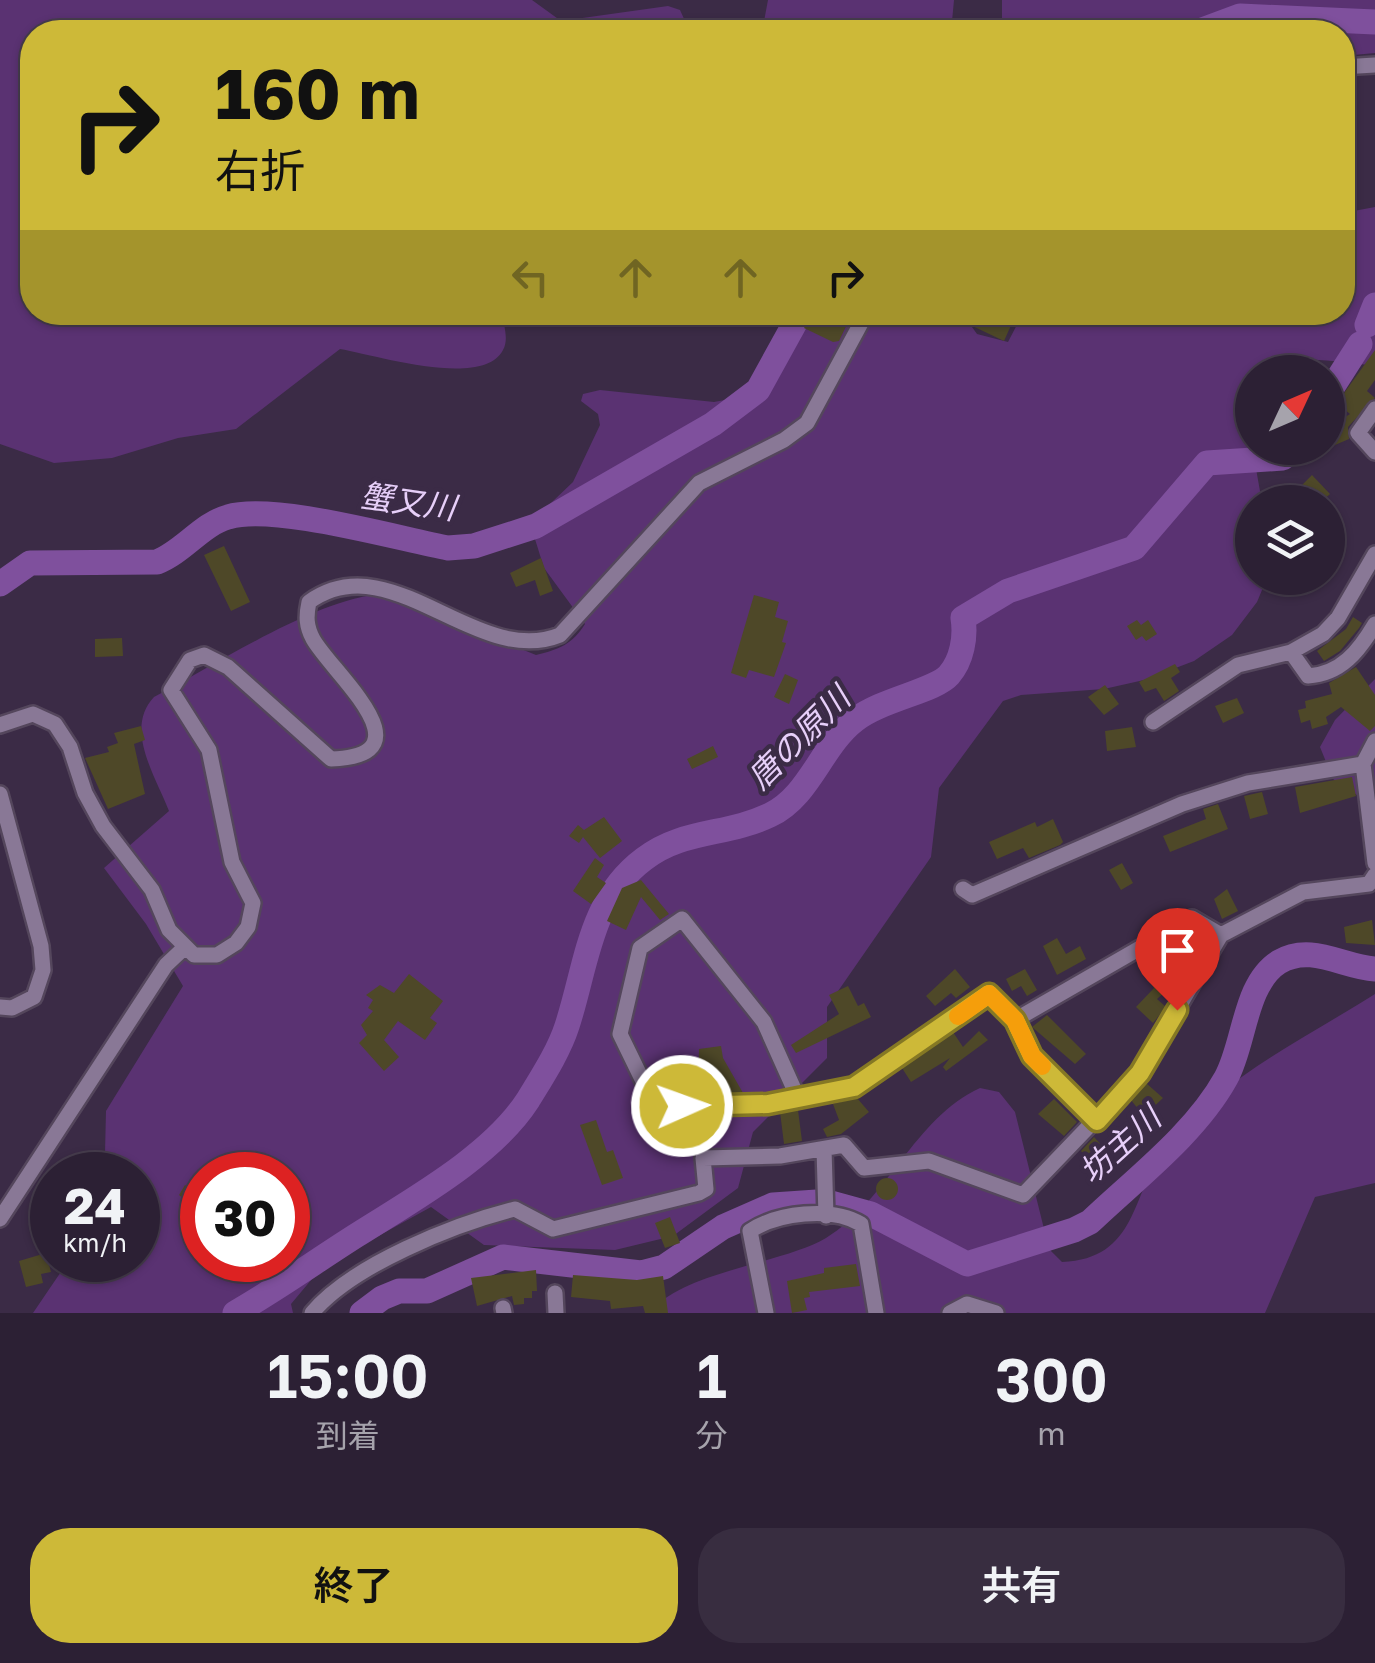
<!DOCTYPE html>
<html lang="ja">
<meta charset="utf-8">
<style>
body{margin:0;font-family:"Golos Text","Noto Sans JP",sans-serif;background:#382d40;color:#f1f3f6;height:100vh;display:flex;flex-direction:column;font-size:38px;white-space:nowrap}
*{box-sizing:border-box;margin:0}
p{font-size:32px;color:#a6a3ac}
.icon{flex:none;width:55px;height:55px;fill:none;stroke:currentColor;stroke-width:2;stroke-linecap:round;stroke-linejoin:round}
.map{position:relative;height:1313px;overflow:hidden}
.panel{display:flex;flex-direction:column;background:#2c2034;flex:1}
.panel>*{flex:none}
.guide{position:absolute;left:20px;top:20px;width:1335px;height:305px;border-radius:40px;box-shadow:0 2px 8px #0004,0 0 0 2px #483e4f;background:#cdb938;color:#111;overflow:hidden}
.needle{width:65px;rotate:46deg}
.buttons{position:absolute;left:1235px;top:355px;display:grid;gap:20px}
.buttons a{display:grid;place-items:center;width:110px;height:110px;border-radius:50%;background:#2c2034;box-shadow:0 2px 8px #0004,0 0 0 2px #483e4f;font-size:50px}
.speed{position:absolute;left:30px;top:1152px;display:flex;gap:20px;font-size:50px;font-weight:700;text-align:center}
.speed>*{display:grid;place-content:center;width:130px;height:130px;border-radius:50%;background:#2c2034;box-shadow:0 2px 8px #0004,0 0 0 2px #483e4f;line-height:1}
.speed small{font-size:25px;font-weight:400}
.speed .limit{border:15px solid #d22;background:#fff;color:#111}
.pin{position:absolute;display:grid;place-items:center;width:85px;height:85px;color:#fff;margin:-102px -42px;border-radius:50% 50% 50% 0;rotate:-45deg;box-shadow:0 0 10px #0007}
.pin .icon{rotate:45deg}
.me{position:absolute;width:110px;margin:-55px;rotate:88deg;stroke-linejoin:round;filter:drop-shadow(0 0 8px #0008)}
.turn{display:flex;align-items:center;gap:35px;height:210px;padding:0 30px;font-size:45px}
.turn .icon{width:130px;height:130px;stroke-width:2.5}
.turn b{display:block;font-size:70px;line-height:85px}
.lanes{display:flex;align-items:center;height:95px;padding:0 30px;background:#0003;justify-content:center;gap:50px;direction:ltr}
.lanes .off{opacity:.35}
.eta{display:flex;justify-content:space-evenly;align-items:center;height:170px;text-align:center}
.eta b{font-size:60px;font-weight:600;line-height:70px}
.cta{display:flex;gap:20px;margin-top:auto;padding:20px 30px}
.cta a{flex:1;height:115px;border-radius:40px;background:#cdb938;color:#111;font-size:40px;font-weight:600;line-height:115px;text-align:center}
.cta a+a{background:#382d40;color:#f1f3f6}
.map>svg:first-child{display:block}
.green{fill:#5a3272;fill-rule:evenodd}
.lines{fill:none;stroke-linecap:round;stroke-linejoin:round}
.river{stroke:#7f509d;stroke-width:25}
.building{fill:#4e4828}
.minor-casing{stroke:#54465c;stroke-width:20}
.minor{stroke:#897896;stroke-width:15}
.route-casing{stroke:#857824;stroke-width:25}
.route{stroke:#cdb938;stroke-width:18}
.slow{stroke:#f59e0b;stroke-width:18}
.labels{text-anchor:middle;stroke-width:9;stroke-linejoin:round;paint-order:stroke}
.water-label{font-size:32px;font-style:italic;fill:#e7cff9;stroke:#3b2b46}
</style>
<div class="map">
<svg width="1375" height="1313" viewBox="0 0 1375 1313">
<rect width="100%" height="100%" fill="#3b2b46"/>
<path class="green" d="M0 0H532L561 21 668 6 680 10 690 32H32V312H501C504 324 509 340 503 350 483 389 375 355 340 349L236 429 178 438 112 458 54 463 0 444Z
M768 0H954L951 32H762Z
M1002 0H1375V53L1343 56 1342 32H1002Z
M1375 207V366C1223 344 1240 374 1262 502H1252V578H1267L1257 602 1232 635 1194 661 1144 680 1104 689 1021 695 1003 701 939 788 931 857 827 1007V1058L753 1132 738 1188 673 1236 615 1250 484 1245 431 1207 322 1267 291 1304 293 1313H33L69 1260H138V1175H98L105 1153 106 1111 183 986 146 924 104 868 169 811C155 775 124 729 154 697 214 666 318 597 383 594L536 655C558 650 573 644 585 624L544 568 530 523 573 482 600 425 598 414 581 401 583 394 600 390 714 402 746 396 755 388 781 333V313H962L977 334 1008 342 1023 313 1342 312 1343 213ZM202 1175H288V1260H202Z
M1375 679V807L1333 779 1320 747 1335 720Z
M1375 994V1183L1315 1197 1265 1313H649C683 1271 782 1264 826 1238 888 1200 914 1118 980 1088L999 1092 1015 1112 1049 1249 1062 1262C1138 1259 1131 1194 1164 1150 1215 1081 1304 1039 1375 994Z"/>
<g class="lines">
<path class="river" d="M1197 32 1240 16 1375 22
M1367 325 1375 305
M1328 394 1360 344
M0 584 30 563 157 562C183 552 202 524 228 517 273 503 396 538 448 548L474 546 536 526 713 424 758 390 801 312
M831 1203 871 1214 967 1264 1074 1230 1090 1222C1135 1179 1195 1134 1226 1078 1245 1044 1244 984 1279 962 1311 943 1343 967 1375 969
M235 1313C277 1289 316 1261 357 1235 412 1200 492 1156 528 1100 542 1077 559 1051 567 1026 587 965 589 900 644 859 683 829 726 836 770 815 810 796 821 746 855 720 882 699 935 691 949 675 962 660 966 637 963 618L1008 591 1134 548 1207 463 1283 458 1293 448
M362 1313 382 1298 399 1291H427L503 1257 641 1273 664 1267 723 1227 773 1205 817 1202"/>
</g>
<path class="building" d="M813 312H853L839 341 833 342 804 328Z
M969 312H1017L1004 341 964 322Z
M1375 350V380L1367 391 1375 398 1348 427 1349 439 1328 448V428L1350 414 1337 403Z
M1312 475 1330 494 1321 502H1314L1299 488Z
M224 546 250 602 231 611 204 555Z
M541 558 553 591 540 596 535 580 516 587 510 573Z
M754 595 779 602 775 617 788 621 782 642 786 643 774 677 749 670 746 678 731 673Z
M1353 617 1362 623 1359 628 1340 651 1324 661 1317 651 1346 629Z
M1137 620 1141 625 1148 620 1157 634 1146 641 1142 636 1136 640 1127 626Z
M122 638 123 656 95 657V639Z
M1175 664 1180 672 1171 678 1179 691 1164 701 1156 688 1145 692 1139 682Z
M1356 667 1375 695V726L1370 731 1341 707 1326 717 1328 724 1312 729 1310 720 1301 723 1298 710 1306 708 1305 701 1332 694 1329 683Z
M785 674 798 680 789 704 774 697Z
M1105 685 1119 704 1104 715 1088 697Z
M1237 698 1244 713 1223 723 1215 706Z
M141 726 145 740 134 744 145 794 108 809 85 758 109 752 107 747 118 743 114 733Z
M1132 727 1136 747 1107 751 1105 731Z
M713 746 718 757 692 769 687 759Z
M1352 777 1356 796 1300 813 1295 787Z
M1262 792 1268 814 1250 819 1244 796Z
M1218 804 1228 829 1170 852 1163 836 1206 819 1203 809Z
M604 817 622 841 600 858 583 837 579 843 569 836 578 825 584 830Z
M1053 819 1063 842 1060 845 1029 858 1023 848 997 859 989 842 1035 822 1037 827Z
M595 858 604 865 597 877 606 883 591 904 573 891Z
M1122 863 1133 883 1121 890 1109 870Z
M641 880 669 914 660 920 641 897 626 930 607 921 622 888Z
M1227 889 1238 911 1222 919 1214 899Z
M1372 920 1375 945 1346 943 1344 927Z
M1057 938 1066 954 1080 946 1086 959 1057 975 1043 946Z
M1149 956 1161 963 1165 960 1181 978 1157 999 1166 1007 1153 1023 1136 1007 1154 988 1137 962Z
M955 969 970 987 956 998 951 993 935 1006 926 996Z
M1025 969 1037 990 1027 996 1021 986 1012 991 1006 979Z
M409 974 443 1001 430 1018 437 1023 425 1040 398 1021 384 1040 399 1057 384 1071 359 1043 367 1035 361 1025 373 1011 368 1008 373 1000 366 995 380 985 394 993Z
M848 986 858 1006 864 1003 871 1017 796 1053 791 1045 839 1014 829 995Z
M1047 1015 1086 1054 1075 1064 1032 1027Z
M979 1031 988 1040 946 1071 943 1067 950 1058 911 1082 902 1068 953 1032 963 1047Z
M721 1046 723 1058 743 1093 721 1094 719 1086 695 1095 691 1085 698 1081 699 1049Z
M1146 1083 1163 1098 1144 1116 1130 1099Z
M857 1098 869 1112 841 1134 827 1137 823 1129 839 1120 833 1104Z
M1054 1099 1077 1122 1064 1136 1038 1114Z
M798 1110 802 1141 784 1144 780 1112Z
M596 1120 607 1152 613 1150 623 1178 602 1185 580 1125Z
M1094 1137 1116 1161 1097 1173 1081 1151Z
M876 1189a11 11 0 1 1 22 0a11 11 0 1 1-22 0Z
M185 1185 202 1198V1244L190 1222 202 1215 179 1195Z
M670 1217 680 1243 665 1248 655 1223Z
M46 1253 51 1272 41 1274 43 1283 26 1287 19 1261Z
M856 1264 860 1286 809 1292 810 1297 804 1298 807 1310 792 1313 787 1281 824 1273V1268Z
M536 1270 537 1291H532V1298H524V1304L514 1305 512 1296 477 1306 471 1278Z
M573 1275 637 1280 663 1276 668 1313H645L643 1306 611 1309 610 1301 571 1297Z"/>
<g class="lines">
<defs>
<path id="minor" d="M1342 67 1375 65
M1375 409 1358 433 1375 452
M1291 652 1308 676C1341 674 1359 651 1375 624
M1153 722 1238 665 1291 652 1323 634 1338 618 1375 554
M0 725 33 714 55 724 70 747 85 793 103 826 152 890 169 930 194 955H217L236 943 248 927 253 903 232 862 209 750 171 690 190 660 204 655 228 667 331 759C433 756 331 672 313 639 306 626 306 616 309 602 391 543 476 669 560 635L699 483 784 440 807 423 867 312
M1375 741 1363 764 1375 863
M0 794 41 946 43 970 34 997 12 1008 0 1007
M963 889 972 895 1182 804 1248 783 1363 764
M1015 1020 1192 918 1221 935
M798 1098 764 1022 682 919 640 948 620 1034 656 1108C722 1104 789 1106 854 1087L989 994 1015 1020 1032 1056 1097 1121
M824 1149 826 1216
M0 1219 166 965 183 949
M555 1293 556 1313
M503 1308 504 1313
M312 1313C352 1265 455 1224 515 1209L553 1229 699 1193 706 1189 703 1158 780 1156 844 1145 864 1168 929 1161 1023 1195 1140 1073 1221 935 1303 892 1369 884 1375 875
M766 1313 750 1231C777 1213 831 1206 861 1224L876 1313
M950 1313 967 1304 996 1313"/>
</defs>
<use href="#minor" class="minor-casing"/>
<use href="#minor" class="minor"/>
</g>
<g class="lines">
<defs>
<path id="route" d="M682 1106 768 1104 854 1087 989 994 1015 1020 1032 1056 1097 1121 1140 1073 1177 1010"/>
</defs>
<use href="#route" class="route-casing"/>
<use href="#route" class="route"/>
<path class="slow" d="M958 1016 989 994 1015 1020 1032 1056 1042 1066"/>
</g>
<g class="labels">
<g class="water-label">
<text transform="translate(408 502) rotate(8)" y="11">蟹又川</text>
<text transform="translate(799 738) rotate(-45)" y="11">唐の原川</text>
<text transform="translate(1120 1145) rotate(-42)" y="11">坊主川</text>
</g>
</g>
</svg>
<div class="buttons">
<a><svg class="needle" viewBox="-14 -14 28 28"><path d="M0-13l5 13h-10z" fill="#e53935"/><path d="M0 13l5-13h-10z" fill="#a6a3ac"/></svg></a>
<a><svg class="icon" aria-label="layers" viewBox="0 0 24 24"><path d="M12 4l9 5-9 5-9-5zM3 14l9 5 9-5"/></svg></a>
</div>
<div class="speed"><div>24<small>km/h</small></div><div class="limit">30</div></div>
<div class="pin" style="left:1177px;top:1010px;background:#d93025"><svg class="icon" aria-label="arrive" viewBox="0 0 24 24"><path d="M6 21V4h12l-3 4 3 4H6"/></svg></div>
<svg class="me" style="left:682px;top:1106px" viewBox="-20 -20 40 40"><circle r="17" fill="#cdb938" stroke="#fff" stroke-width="3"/><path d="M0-11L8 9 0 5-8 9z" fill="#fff"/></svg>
<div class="guide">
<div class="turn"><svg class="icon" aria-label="right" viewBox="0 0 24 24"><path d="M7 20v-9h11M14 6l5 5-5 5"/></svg><div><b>160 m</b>右折</div></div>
<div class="lanes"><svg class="icon off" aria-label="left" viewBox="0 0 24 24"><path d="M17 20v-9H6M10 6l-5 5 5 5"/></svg><svg class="icon off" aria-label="ahead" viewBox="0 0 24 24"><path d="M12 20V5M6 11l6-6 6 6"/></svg><svg class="icon off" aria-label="ahead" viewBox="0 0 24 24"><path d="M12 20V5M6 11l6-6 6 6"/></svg><svg class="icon" aria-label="right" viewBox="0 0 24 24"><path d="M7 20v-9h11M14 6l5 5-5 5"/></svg></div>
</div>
</div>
<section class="panel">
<div class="eta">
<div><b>15:00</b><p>到着</p></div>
<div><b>1</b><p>分</p></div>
<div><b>300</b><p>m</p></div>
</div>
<div class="cta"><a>終了</a><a>共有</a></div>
</section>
